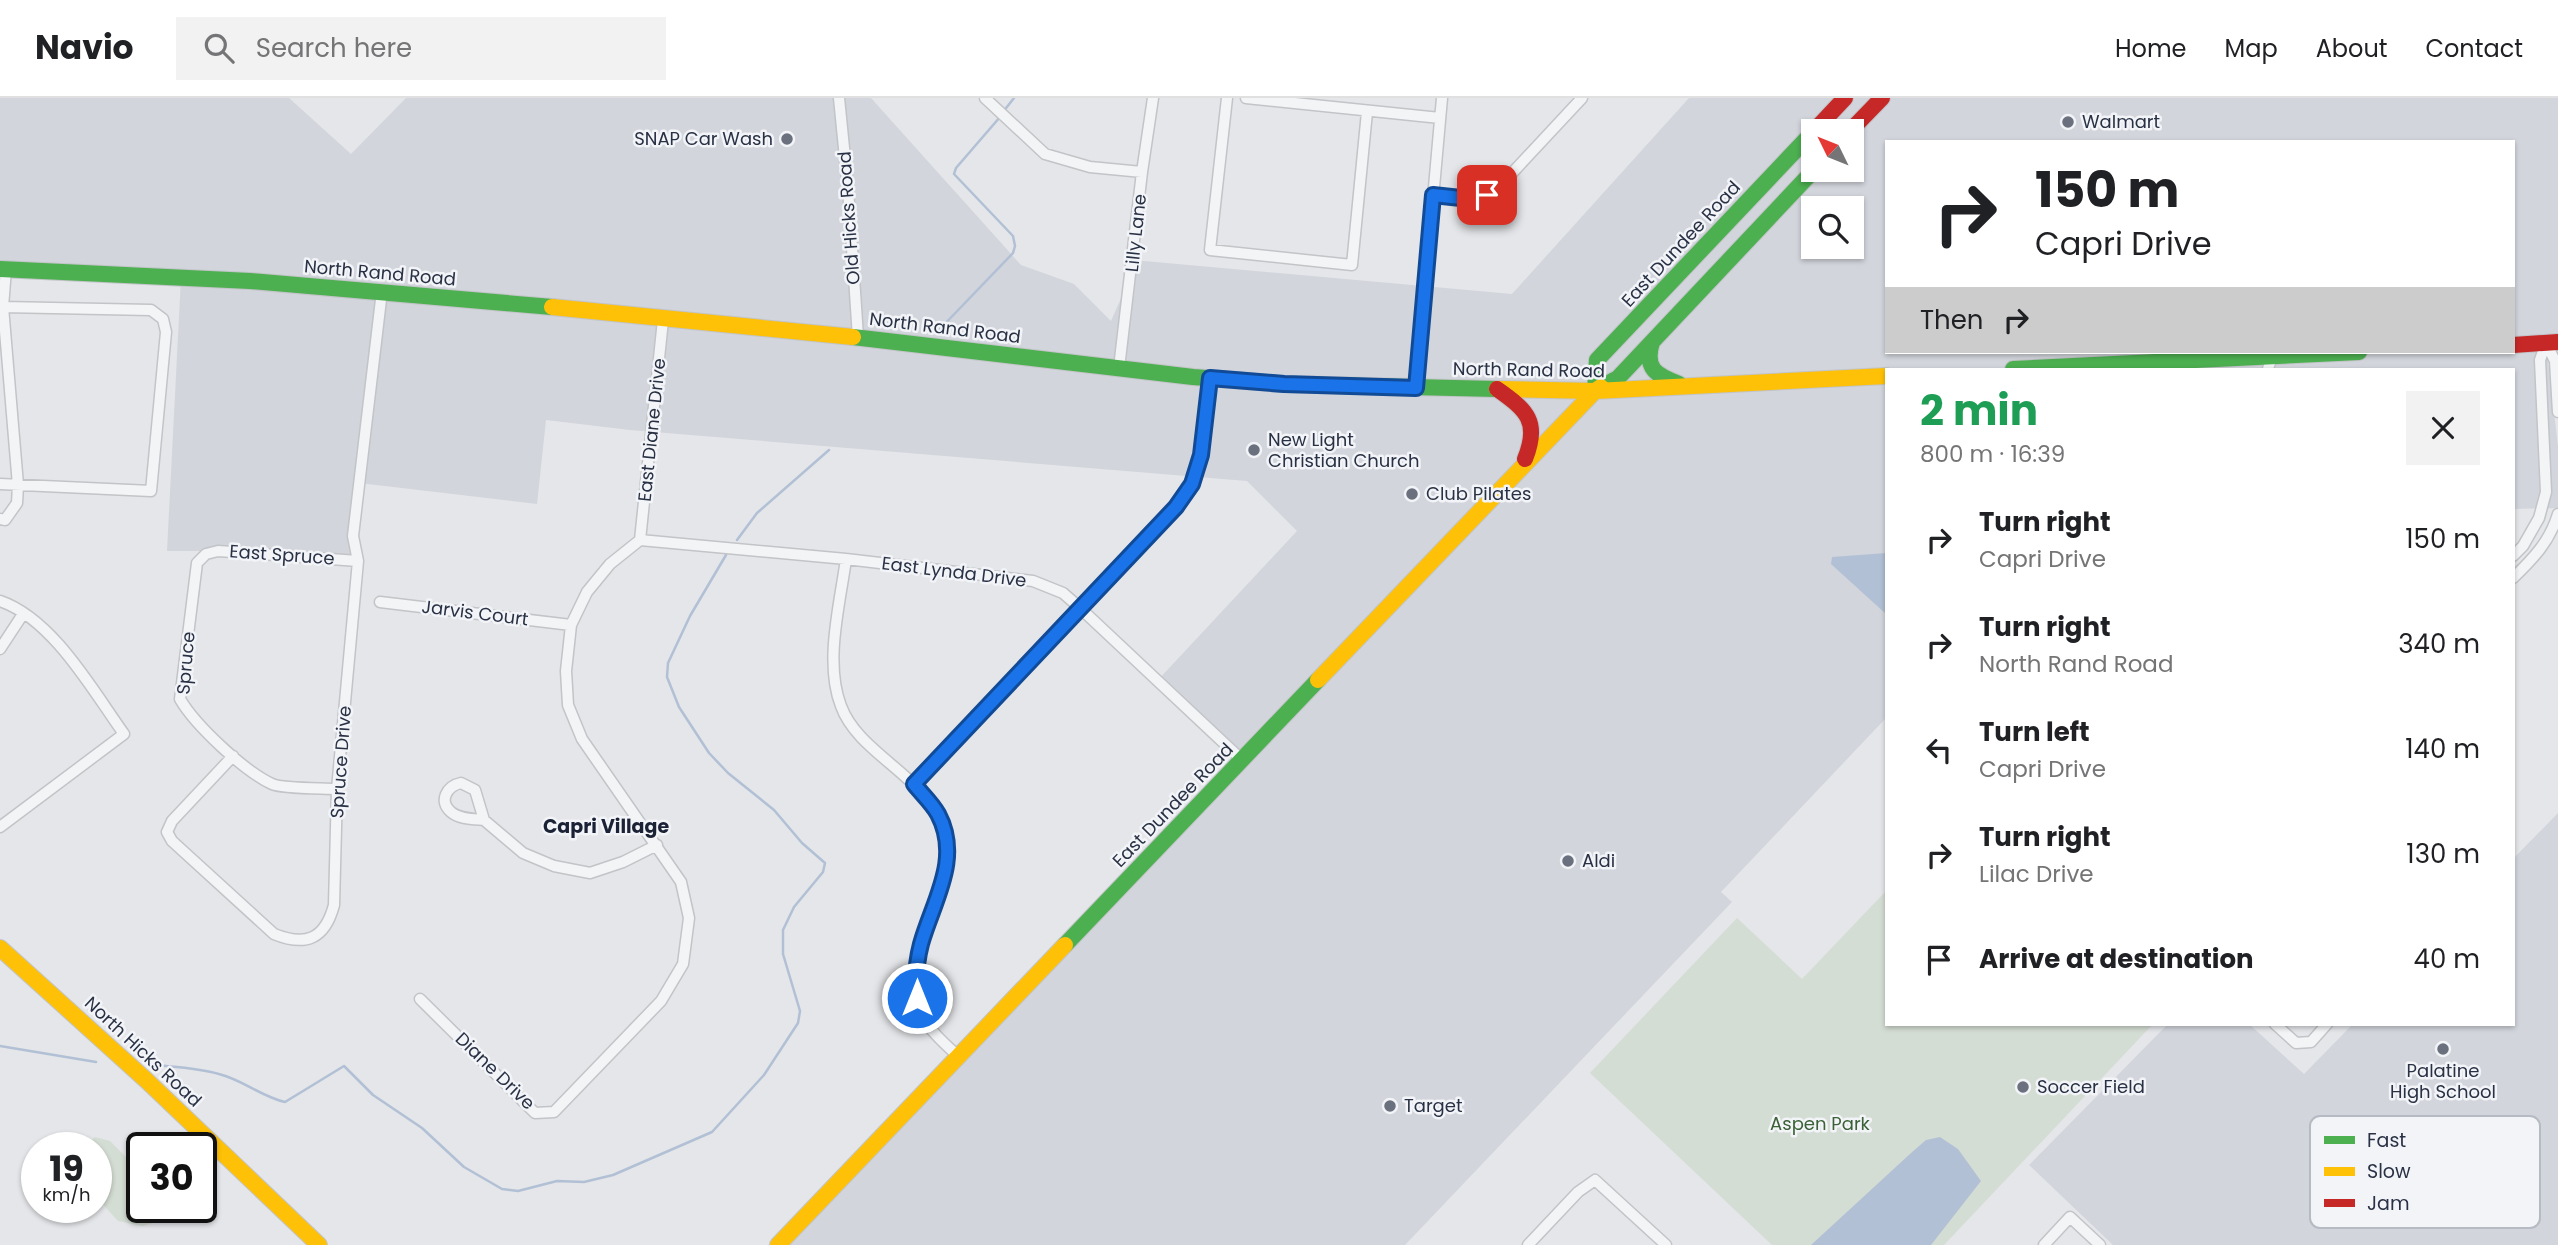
<!DOCTYPE html>
<meta charset="utf-8">
<style>
body{margin:0;font-family:Poppins,sans-serif;background:#f2f2f2;color:#202124;height:100vh;display:flex;flex-direction:column;font-size:26px;white-space:nowrap}
*{box-sizing:border-box;margin:0}
p{font-size:23px;color:#757577}
.icon{flex:none;width:38px;height:38px;fill:none;stroke:currentColor;stroke-width:2;stroke-linecap:round;stroke-linejoin:round}
.map{position:relative;flex:1;overflow:hidden}
.side{position:absolute;left:1885px;top:270px;width:630px;height:658px;display:flex;flex-direction:column;background:#fff;border-radius:0px;box-shadow:0 2px 5px #0004}
.side>*{flex:none}
.banner{position:absolute;left:1885px;top:42px;width:630px;height:214px;border-radius:0px;box-shadow:0 2px 5px #0004;background:#fff;color:#202124;overflow:hidden}
.needle{width:46px;rotate:313deg}
.buttons{position:absolute;left:1801px;top:21px;display:grid;gap:14px}
.buttons a{display:grid;place-items:center;width:63px;height:63px;border-radius:0px;background:#fff;box-shadow:0 2px 5px #0004;font-size:35px}
.speed{position:absolute;left:21px;top:1034px;display:flex;gap:14px;font-size:35px;font-weight:700;text-align:center}
.speed>*{display:grid;place-content:center;width:91px;height:91px;border-radius:50%;background:#fff;box-shadow:0 2px 5px #0004;line-height:1}
.speed small{font-size:18px;font-weight:400}
.speed .limit{border:4px solid #111;border-radius:10px;background:#fff;color:#111}
.pin{position:absolute;display:grid;place-items:center;width:60px;height:60px;color:#fff;margin:-30px;border-radius:14px;box-shadow:0 4px 10px #0006}
.me{position:absolute;width:77px;margin:-38px;rotate:0deg;stroke-linejoin:round;filter:drop-shadow(0 0 5px #0008)}
.turn{display:flex;align-items:center;gap:24px;height:147px;padding:0 35px;font-size:32px}
.turn .icon{width:91px;height:91px;stroke-width:2.5}
.turn b{display:block;font-size:49px;line-height:60px}
.then{display:flex;align-items:center;height:66px;padding:0 35px;background:#0003;gap:14px;font-size:26px}
.round{display:grid;place-items:center;flex:none;width:74px;height:74px;border-radius:0px;background:#f2f2f2}
.overview{display:flex;align-items:center;justify-content:space-between;height:119px;padding:0 35px}
h1{font-size:42px;font-weight:700;line-height:52px;color:#1e9e55}
ul{padding:0;list-style:none}
li{display:flex;align-items:center;gap:21px;height:105px;padding:0 35px}
li div{flex:1}
li b{display:block;font-size:26px}
li em{font-style:normal}
header{display:flex;align-items:center;gap:42px;box-sizing:border-box;height:98px;padding:0 35px;background:#fff;border-bottom:2px solid #e0e0e0}
header strong{font-size:33px}
nav{display:flex;gap:38px;margin-inline-start:auto;font-size:24px}
.search{width:490px;height:63px;background:#f2f2f2;display:flex;align-items:center;gap:18px;box-sizing:border-box;padding:0 24px;border-radius:0px;color:#757577;font-size:26px}
.map>svg:first-child{display:block}
.built{fill:#d2d5dc;fill-rule:evenodd}
.green{fill:#d4ddd4}
.water{fill:#b2c0d5}
.lines{fill:none;stroke-linecap:round;stroke-linejoin:round}
.stream{stroke:#b2c0d5;stroke-width:2.5}
.street-casing{stroke:#c2c4c7;stroke-width:13}
.fast-casing{stroke:#c2c4c7;stroke-width:18}
.slow-casing{stroke:#c2c4c7;stroke-width:18}
.jam-casing{stroke:#c2c4c7;stroke-width:18}
.street{stroke:#f3f4f6;stroke-width:10}
.fast{stroke:#4caf50;stroke-width:16}
.slow{stroke:#ffc107;stroke-width:16}
.jam{stroke:#c62828;stroke-width:16}
.route-casing{stroke:#114b97;stroke-width:18}
.route{stroke:#1a73e8;stroke-width:12}
.poi-dot{fill:#6a707e;stroke:#f2f4f8;stroke-width:2.5}
.labels{text-anchor:middle;stroke-width:5;stroke-linejoin:round;paint-order:stroke}
.poi-label{font-size:18px;fill:#293144;stroke:#f2f4f8;text-anchor:start}
.street-label{font-size:18px;fill:#293144;stroke:#f2f4f8}
.park-label{font-size:18px;fill:#3b6136;stroke:#f2f4f8}
.neighbourhood-label{font-size:19px;font-weight:bold;fill:#1b2235;stroke:#f2f4f8}
.key{fill:#f2f4f8;stroke:#b6bac2;stroke-width:2}
.key-label{font-size:19px;fill:#293144}
</style>
<header>
<strong>Navio</strong>
<div class="search"><svg class="icon" aria-label="search" viewBox="0 0 24 24"><circle cx="10" cy="10" r="6"/><path d="M15 15l6 6"/></svg>Search here</div>
<nav><a>Home</a><a>Map</a><a>About</a><a>Contact</a></nav>
</header>
<div class="map">
<svg width="2558" height="1147" viewBox="0 0 2558 1147">
<rect width="100%" height="100%" fill="#e4e6e9"/>
<path class="built" d="M0 0H289L351 56 406 0H871L1021 167 1074 186 1111 223 1131 178 1133 162 1512 196 1689 0H2558V244L2546 246 2558 348V410L2513 411V271H1886V620L1721 794 1732 804 1405 1147H778L1243 663 1158 582 1297 433 1247 383 630 332 546 322 537 406 359 385 358 463 218 453H167L181 180 0 171ZM1813 33H1852V72H1813ZM1886 44H2513V254H1886ZM1813 110H1852V149H1813Z
M2558 715V1147H2113L2029 1067 2168 926H2249L2304 976 2353 926H2513V761Z"/>
<path class="green" d="M1886 793V926H2153L1944 1147H1772L1590 975 1737 820 1802 881Z
M95 1039 110 1043 142 1075V1110H163L159 1123 143 1128 118 1123 98 1101 96 1050H89L88 1045Z"/>
<path class="water" d="M1886 455V516L1831 466 1832 459Z
M1940 1039 1958 1051 1981 1083 1931 1147H1811L1911 1055 1926 1042Z"/>
<g class="lines">
<path class="stream" d="M1003 14 1014 0
M938 233 1013 155 1015 148 1013 138 954 76 956 70 1000 19
M737 442 757 415 829 352
M0 948 96 964
M146 966C170 969 196 969 219 976 243 982 262 999 285 1004L344 968 373 997 422 1030 464 1069 502 1091 518 1093 557 1083 584 1084 613 1077 712 1034 764 977 798 925 800 913 783 856V832L794 809 823 774 825 765 802 745 774 712 728 675 709 655 679 609 667 579 668 565 690 518 726 457"/>
<defs>
<path id="street" d="M839 0 848 90 858 239
M985 0 1045 56 1090 69 1142 74
M1227 0 1210 152 1352 167 1367 14
M1246 0 1440 20
M1433 97C1461 100 1476 105 1500 88L1582 0
M2546 245 2555 263 2558 314
M1119 270 1142 74 1153 0
M2268 271 2272 258
M1416 290 1442 0
M0 386 151 393 166 234 163 221 151 212 3 209
M0 421 5 422 17 405 18 387 3 209 6 171
M640 442 846 461 1033 483 1063 495 1079 509 1243 663
M640 442 663 222
M2513 458 2523 448 2539 420 2546 394 2540 262 2546 245
M846 461C840 506 824 564 841 608 859 658 933 680 946 738 951 760 945 780 938 800 924 837 902 885 925 923 933 936 946 947 958 958
M2513 480C2533 461 2550 443 2558 416
M0 503C53 521 93 593 124 636L0 729
M380 504 571 527
M0 551 23 516
M233 658 172 723 167 734 172 743 274 836C306 849 325 841 334 807L337 691 358 463 353 438 382 193
M461 685 475 692 484 722C473 721 459 721 451 714 438 703 447 688 461 685Z
M914 686 1176 409 1192 386 1201 357 1210 280
M337 691C322 690 283 691 272 686 244 673 195 627 180 601L197 465 206 456 218 453 358 463
M484 722 523 755 554 768 590 775 623 764 657 747
M420 901 535 1015 554 1014 661 903 683 866 689 820 681 784 582 641 568 607 566 573 571 527 587 494 610 466 640 442
M2275 926 2296 945 2311 944 2327 926
M1528 1147 1578 1094 1595 1082 1666 1147
M2044 1147 2070 1119 2100 1147"/>
<path id="fast" d="M0 171 250 183 552 209
M853 239 1193 279 1284 286 1497 291
M1652 244C1644 271 1656 277 1679 286
M2013 271 2359 254
M1601 289 1618 280 1814 72
M1595 293 1597 262 1813 34
M1065 847 1318 582"/>
<path id="slow" d="M552 209 853 239
M1497 291 1595 293 1886 278
M1318 582 1595 293 1601 289
M0 850 146 982 319 1147
M778 1147 1065 847"/>
<path id="jam" d="M1814 33 1845 0
M1850 33 1882 0
M2513 247 2558 244
M1497 291C1527 312 1540 324 1525 361"/>
</defs>
<use href="#street" class="street-casing"/>
<use href="#fast" class="fast-casing"/>
<use href="#slow" class="slow-casing"/>
<use href="#jam" class="jam-casing"/>
<use href="#street" class="street"/>
<use href="#fast" class="fast"/>
<use href="#slow" class="slow"/>
<use href="#jam" class="jam"/>
</g>
<g class="lines">
<defs>
<path id="route" d="M917 900C915 881 916 865 921 846 933 803 962 761 938 716 932 705 921 695 914 686L1176 409 1192 386 1201 357 1210 280 1284 286 1416 290 1433 97 1470 101 1487 97"/>
</defs>
<use href="#route" class="route-casing"/>
<use href="#route" class="route"/>
</g>
<g class="poi-dot">
<circle cx="2068" cy="24" r="7"/>
<circle cx="787" cy="41" r="7"/>
<circle cx="1254" cy="352" r="7"/>
<circle cx="1412" cy="396" r="7"/>
<circle cx="1568" cy="763" r="7"/>
<circle cx="2443" cy="951" r="7"/>
<circle cx="2023" cy="989" r="7"/>
<circle cx="1390" cy="1008" r="7"/>
</g>
<g class="labels">
<g class="poi-label">
<text x="2082" y="30">Walmart</text>
<text x="773" y="47" text-anchor="end">SNAP Car Wash</text>
<text x="1268" y="348">New Light<tspan x="1268" dy="21">Christian Church</tspan></text>
<text x="1426" y="402">Club Pilates</text>
<text x="1582" y="769">Aldi</text>
<text x="2443" y="979" text-anchor="middle">Palatine<tspan x="2443" dy="21">High School</tspan></text>
<text x="2037" y="995">Soccer Field</text>
<text x="1404" y="1014">Target</text>
</g>
<g class="street-label">
<text transform="translate(849 120) rotate(-94)" y="6">Old Hicks Road</text>
<text transform="translate(1136 135) rotate(-84)" y="6">Lilly Lane</text>
<text transform="translate(1681 146) rotate(-47)" y="6">East Dundee Road</text>
<text transform="translate(380 175) rotate(5)" y="6">North Rand Road</text>
<text transform="translate(945 230) rotate(7)" y="6">North Rand Road</text>
<text transform="translate(1529 272) rotate(1)" y="6">North Rand Road</text>
<text transform="translate(652 332) rotate(-84)" y="6">East Diane Drive</text>
<text transform="translate(282 457) rotate(4)" y="6">East Spruce</text>
<text transform="translate(954 474) rotate(7)" y="6">East Lynda Drive</text>
<text transform="translate(475 515) rotate(7)" y="6">Jarvis Court</text>
<text transform="translate(186 565) rotate(-85)" y="6">Spruce</text>
<text transform="translate(341 664) rotate(-86)" y="6">Spruce Drive</text>
<text transform="translate(1173 707) rotate(-46)" y="6">East Dundee Road</text>
<text transform="translate(143 954) rotate(43)" y="6">North Hicks Road</text>
<text transform="translate(495 973) rotate(44)" y="6">Diane Drive</text>
</g>
<g class="park-label">
<text x="1820" y="1032">Aspen Park</text>
</g>
<g class="neighbourhood-label">
<text x="606" y="735">Capri Village</text>
</g>
</g>
<rect x="2310" y="1018" width="230" height="112" rx="10" class="key"/>
<rect x="2324" y="1038" width="31" height="8" fill="#4caf50"/>
<rect x="2324" y="1069" width="31" height="9" fill="#ffc107"/>
<rect x="2324" y="1101" width="31" height="8" fill="#c62828"/>
<g class="key-label">
<text x="2367" y="1049">Fast</text>
<text x="2367" y="1080">Slow</text>
<text x="2367" y="1112">Jam</text>
</g>
</svg>
<div class="buttons">
<a><svg class="needle" viewBox="-14 -14 28 28"><path d="M0-13l5 13h-10z" fill="#e53935"/><path d="M0 13l5-13h-10z" fill="#757577"/></svg></a>
<a><svg class="icon" aria-label="search" viewBox="0 0 24 24"><circle cx="10" cy="10" r="6"/><path d="M15 15l6 6"/></svg></a>
</div>
<div class="speed"><div>19<small>km/h</small></div><div class="limit">30</div></div>
<div class="pin" style="left:1487px;top:97px;background:#d93025"><svg class="icon" aria-label="arrive" viewBox="0 0 24 24"><path d="M6 21V4h12l-3 4 3 4H6"/></svg></div>
<svg class="me" style="left:917px;top:900px" viewBox="-20 -20 40 40"><circle r="17" fill="#1a73e8" stroke="#fff" stroke-width="3"/><path d="M0-11L8 9 0 5-8 9z" fill="#fff"/></svg>
<div class="banner">
<div class="turn"><svg class="icon" aria-label="right" viewBox="0 0 24 24"><path d="M7 20v-9h11M14 6l5 5-5 5"/></svg><div><b>150 m</b>Capri Drive</div></div>
<div class="then">Then<svg class="icon" aria-label="right" viewBox="0 0 24 24"><path d="M7 20v-9h11M14 6l5 5-5 5"/></svg></div>
</div>
<section class="side">
<div class="overview"><div><h1>2 min</h1><p>800 m · 16:39</p></div><a class="round"><svg class="icon" aria-label="close" viewBox="0 0 24 24"><path d="M6 6l12 12M18 6L6 18"/></svg></a></div>
<ul>
<li><svg class="icon" aria-label="right" viewBox="0 0 24 24"><path d="M7 20v-9h11M14 6l5 5-5 5"/></svg><div><b>Turn right</b><p>Capri Drive</p></div><em>150 m</em></li>
<li><svg class="icon" aria-label="right" viewBox="0 0 24 24"><path d="M7 20v-9h11M14 6l5 5-5 5"/></svg><div><b>Turn right</b><p>North Rand Road</p></div><em>340 m</em></li>
<li><svg class="icon" aria-label="left" viewBox="0 0 24 24"><path d="M17 20v-9H6M10 6l-5 5 5 5"/></svg><div><b>Turn left</b><p>Capri Drive</p></div><em>140 m</em></li>
<li><svg class="icon" aria-label="right" viewBox="0 0 24 24"><path d="M7 20v-9h11M14 6l5 5-5 5"/></svg><div><b>Turn right</b><p>Lilac Drive</p></div><em>130 m</em></li>
<li><svg class="icon" aria-label="arrive" viewBox="0 0 24 24"><path d="M6 21V4h12l-3 4 3 4H6"/></svg><div><b>Arrive at destination</b></div><em>40 m</em></li>
</ul>
</section>
</div>
